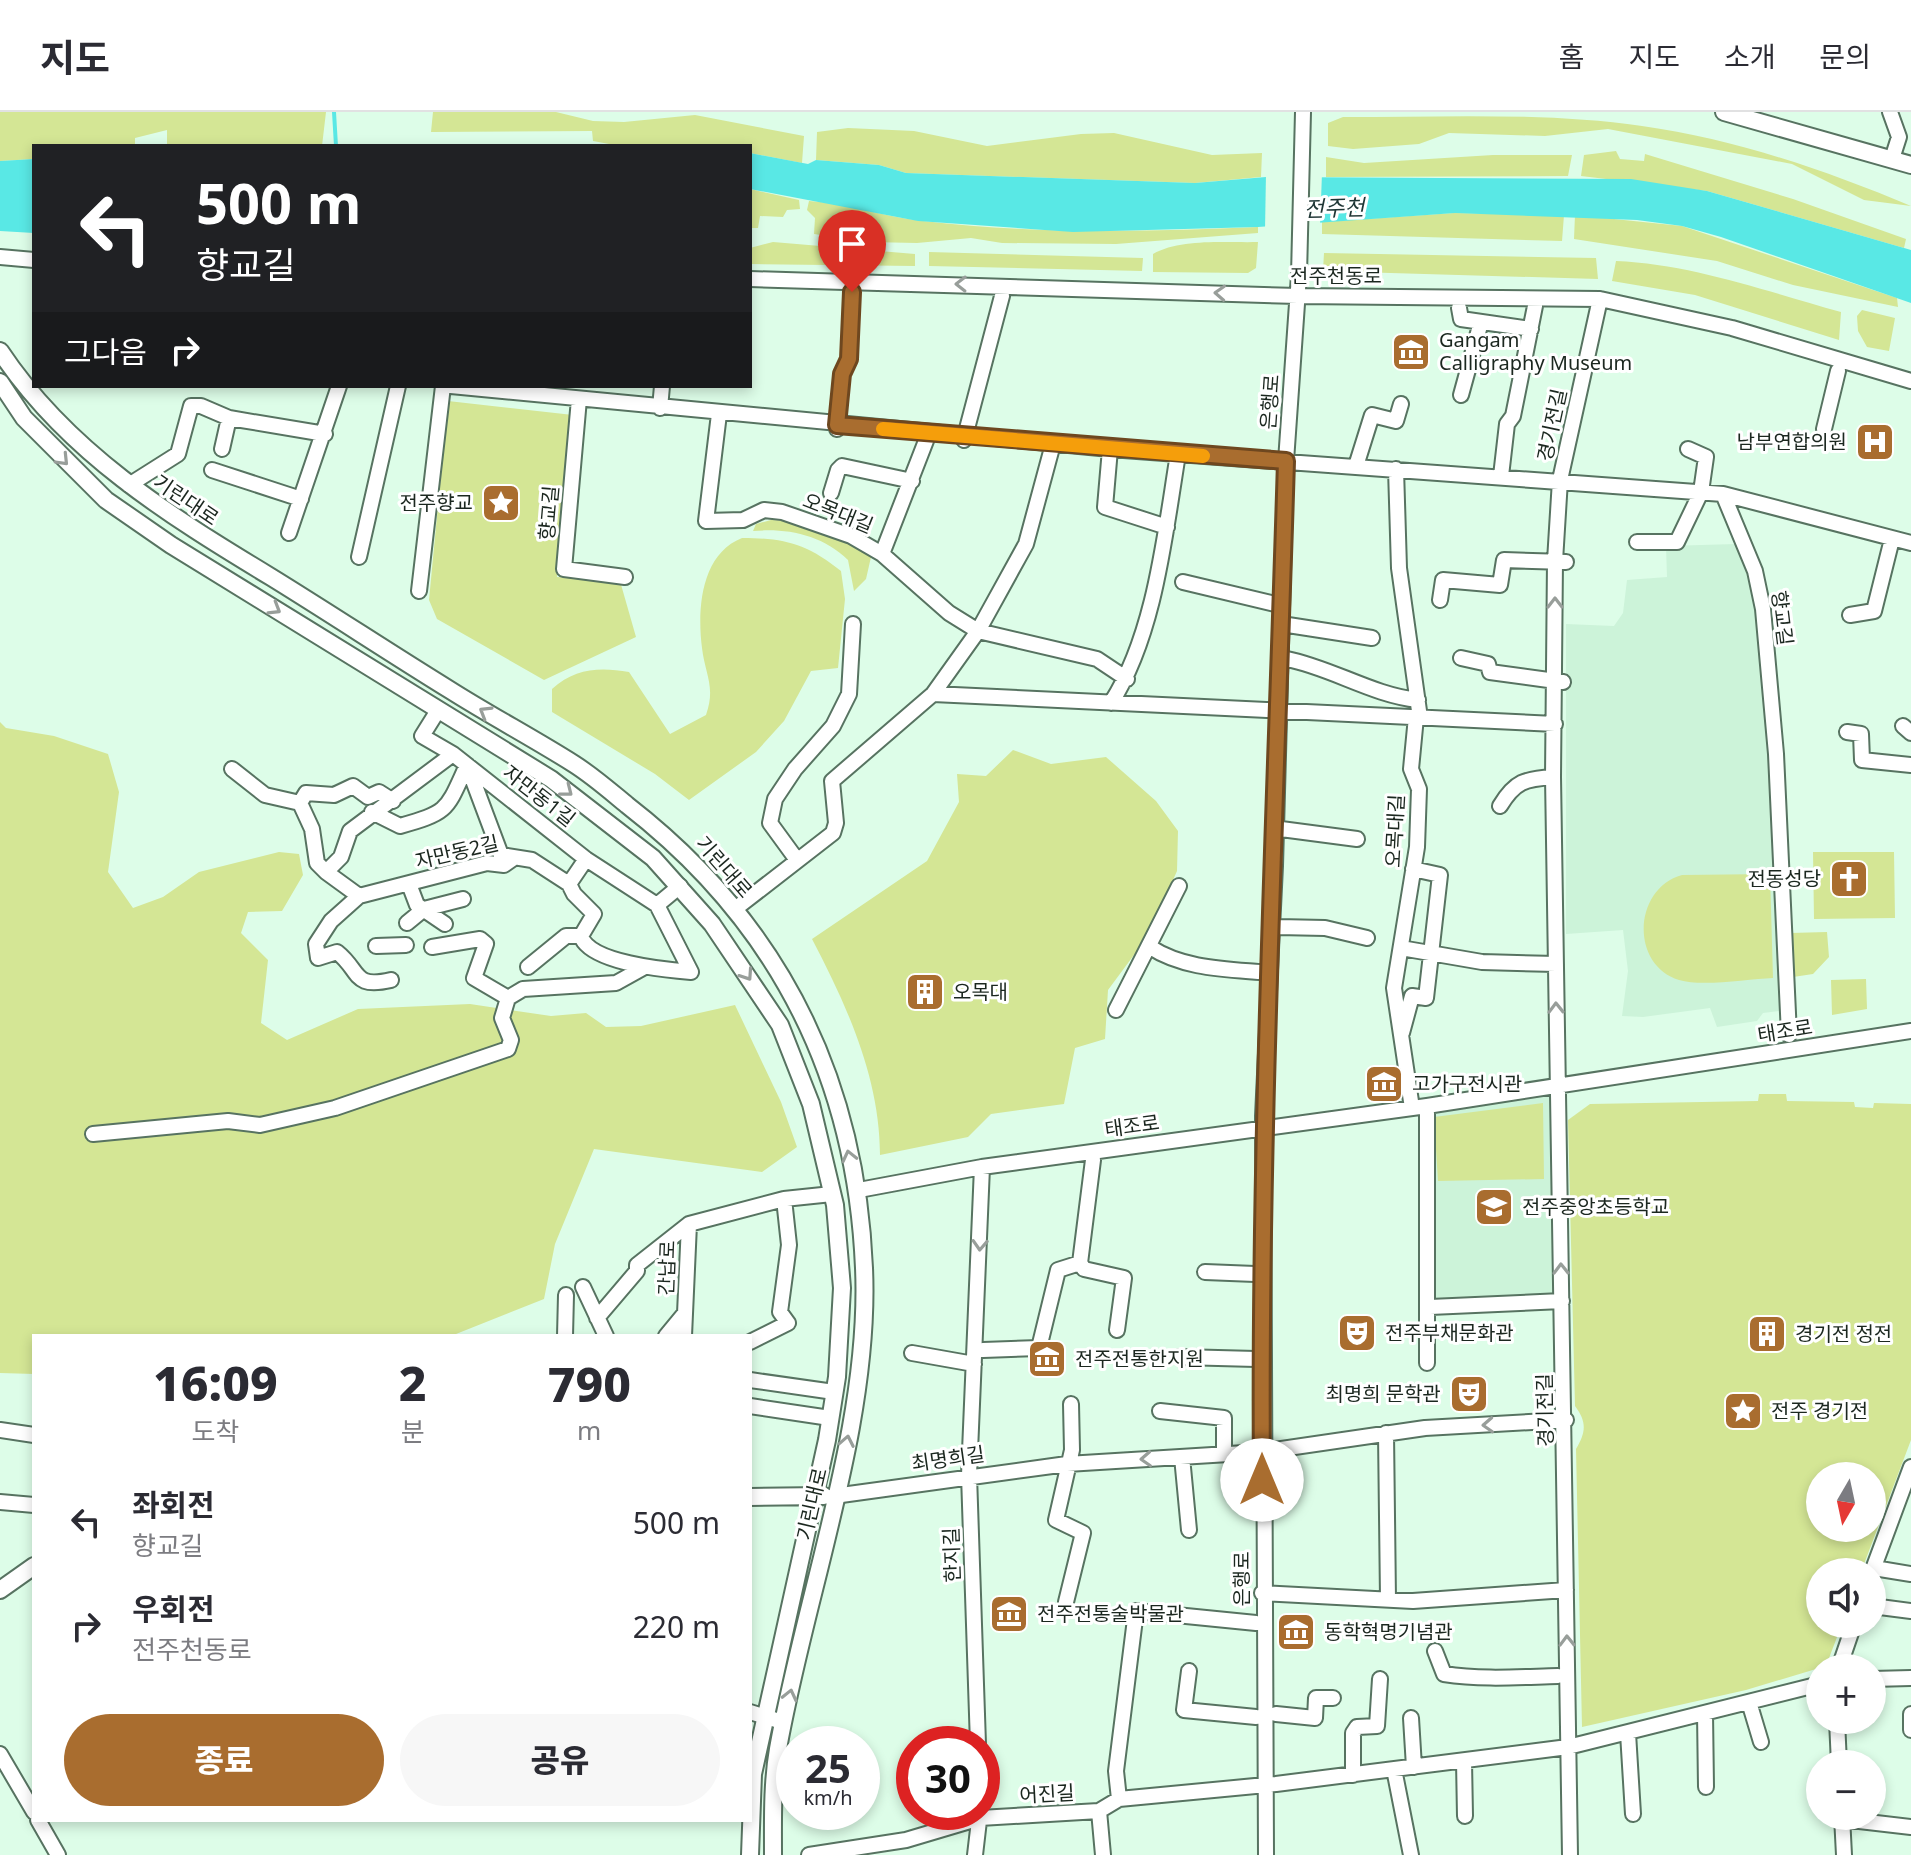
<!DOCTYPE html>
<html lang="ko">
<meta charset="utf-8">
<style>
body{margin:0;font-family:"Noto Sans","Noto Sans KR",sans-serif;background:#f7f7f7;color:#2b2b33;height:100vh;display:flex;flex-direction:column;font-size:30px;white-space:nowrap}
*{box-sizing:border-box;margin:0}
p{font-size:26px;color:#7c7c81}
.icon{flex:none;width:44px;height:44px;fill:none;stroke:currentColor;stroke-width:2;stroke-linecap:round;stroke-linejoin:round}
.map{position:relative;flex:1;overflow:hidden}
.sheet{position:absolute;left:32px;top:1222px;width:720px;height:488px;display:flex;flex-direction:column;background:#fff;border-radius:0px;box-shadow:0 4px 12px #0003}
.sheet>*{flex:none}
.top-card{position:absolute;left:32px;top:32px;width:720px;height:244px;border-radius:0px;box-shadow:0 4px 12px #0003;background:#202124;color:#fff;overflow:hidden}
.needle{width:52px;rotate:189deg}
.tools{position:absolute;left:1806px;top:1350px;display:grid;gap:16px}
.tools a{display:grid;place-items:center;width:80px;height:80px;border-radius:50%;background:#fff;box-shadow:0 4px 12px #0003;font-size:40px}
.speed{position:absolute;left:776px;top:1614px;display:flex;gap:16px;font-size:40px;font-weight:700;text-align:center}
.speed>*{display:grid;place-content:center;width:104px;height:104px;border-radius:50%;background:#fff;box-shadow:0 4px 12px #0003;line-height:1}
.speed small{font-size:20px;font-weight:400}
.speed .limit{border:12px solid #d22;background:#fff;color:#111}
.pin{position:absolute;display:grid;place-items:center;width:68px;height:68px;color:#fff;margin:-82px -34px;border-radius:50% 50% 50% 0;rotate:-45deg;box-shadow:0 0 8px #0007}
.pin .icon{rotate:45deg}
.me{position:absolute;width:88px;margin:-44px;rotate:0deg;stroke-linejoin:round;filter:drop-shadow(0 0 6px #0008)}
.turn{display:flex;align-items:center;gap:28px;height:168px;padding:0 32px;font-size:36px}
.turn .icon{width:104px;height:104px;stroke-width:2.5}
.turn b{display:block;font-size:56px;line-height:68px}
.then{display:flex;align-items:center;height:76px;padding:0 32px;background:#0003;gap:16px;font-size:30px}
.eta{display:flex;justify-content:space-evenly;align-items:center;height:136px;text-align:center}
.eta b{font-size:48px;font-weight:800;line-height:56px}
.action{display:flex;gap:16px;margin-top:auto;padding:16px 32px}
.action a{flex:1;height:92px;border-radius:48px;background:#a96d2f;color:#fff;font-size:32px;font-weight:800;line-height:92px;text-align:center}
.action a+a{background:#f7f7f7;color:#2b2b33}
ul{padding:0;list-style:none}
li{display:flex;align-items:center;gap:24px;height:104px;padding:0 32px}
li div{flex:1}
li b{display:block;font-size:30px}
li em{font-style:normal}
header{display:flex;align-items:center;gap:48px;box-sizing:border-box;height:112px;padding:0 40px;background:#fff;border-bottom:2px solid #e1e1e2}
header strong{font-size:38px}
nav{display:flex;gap:44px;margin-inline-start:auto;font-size:28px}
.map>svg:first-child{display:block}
.built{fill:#ccf3d9}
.green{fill:#d4e695;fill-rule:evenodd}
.water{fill:#59e8e5}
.pier{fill:#ddfde8}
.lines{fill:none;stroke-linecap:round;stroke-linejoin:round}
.stream{stroke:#59e8e5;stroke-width:4}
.minor-casing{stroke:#577361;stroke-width:18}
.tertiary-casing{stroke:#577361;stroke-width:20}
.minor{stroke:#fff;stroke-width:14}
.tertiary{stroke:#fff;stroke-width:16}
.oneway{stroke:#989e9a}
.route-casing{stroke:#6e471f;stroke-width:20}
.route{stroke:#a96d2f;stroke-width:14}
.slow{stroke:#f59e0b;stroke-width:14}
.labels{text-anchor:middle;stroke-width:6;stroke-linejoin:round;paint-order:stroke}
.street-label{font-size:20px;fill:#1b271f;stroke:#fff}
.poi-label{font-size:20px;fill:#1b271f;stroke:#fff;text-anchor:start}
.water-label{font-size:22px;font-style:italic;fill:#1e3635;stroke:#fff}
</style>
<header>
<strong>지도</strong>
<nav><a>홈</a><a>지도</a><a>소개</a><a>문의</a></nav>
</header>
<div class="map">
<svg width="1911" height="1743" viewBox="0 0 1911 1743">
<rect width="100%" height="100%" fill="#ddfde8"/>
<path class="built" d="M1736 432 1760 490 1773 672 1779 899 1763 901 1757 909 1717 915 1710 896 1643 905 1622 904 1628 859 1623 818 1566 822V512L1614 514 1623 501 1627 468 1667 465 1666 434Z
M1557 974 1562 1189 1430 1195 1427 994Z"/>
<path class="green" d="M0 0H326L322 34H167V18L135 26V34H34V47L0 49Z
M433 0H556L593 9 624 10 695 3 804 24 802 51 750 41V34H620L593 29 592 19 431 20Z
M1343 5C1442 5 1544 0 1642 14 1735 27 1825 58 1911 94L1864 88 1792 52 1608 17 1545 24 1449 21 1419 32 1353 37 1328 34V11Z
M848 16 914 19 987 34 1081 22 1114 21 1212 43 1262 41 1261 65 1195 71 906 61 879 53 816 48 817 20Z
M1616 39 1620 47 1644 49 1645 42 1793 87 1906 127 1904 136 1707 79 1581 64 1584 43Z
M1493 43H1572L1568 64 1326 65V45L1364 51Z
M750 77 799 88 800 97 787 98 783 105 760 104 758 116H750Z
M809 89C847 91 884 105 923 109 1034 122 1146 120 1258 115V121L1116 132 1002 131 971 126 917 131 869 130 814 122 815 106 807 98Z
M1454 101 1564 103 1562 129 1322 122V110Z
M1575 103 1682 114 1897 186 1898 195 1793 173 1717 149 1574 127Z
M773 130 915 142V154L750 152V136Z
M1258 130 1256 156 1248 161 1153 160V142C1181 126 1227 131 1258 130Z
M929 140 1143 146 1142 159 929 154Z
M1324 141 1596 146 1598 167 1323 159Z
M1616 149C1692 152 1768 180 1841 200L1839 228 1695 183 1612 169Z
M1862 198 1895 206 1889 239 1867 235 1858 219 1857 204Z
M448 289 573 303 557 465 620 469 636 525 544 568 437 507 429 488Z
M771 408C807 409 842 425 871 445L866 467 854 479 848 448C822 423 788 416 753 419L756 412Z
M742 426C785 426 807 432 841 459L845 487 838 556 811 559 784 609 756 640 689 688 655 662 552 600V577C575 556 600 555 629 560L670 622 706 603C716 575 705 562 702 536 697 497 701 442 742 426Z
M0 610 6 616 54 624 108 642 119 680 108 760 133 796 163 785 199 760 279 740 299 742 303 763 282 799 248 800 241 821 268 848 261 911 287 928 358 897 470 892 551 904 586 901 606 915 641 914 735 893 781 990 797 1035 762 1060 594 1037 555 1132 544 1187 451 1224H34V1262L0 1261Z
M1013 638 1051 652 1106 645 1156 689 1178 719 1177 759 1148 824 1108 878 1105 927 1075 936 1064 992 991 1002 968 1025 880 1043C880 966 847 894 812 827L927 749 959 690 957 662 986 664Z
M1813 740H1894L1895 806 1814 807Z
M1770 762 1773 866C1748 867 1702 875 1679 868 1629 852 1634 776 1682 763Z
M1827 820 1829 845 1813 862 1793 865 1790 821Z
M1866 867 1867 897 1832 903 1831 868Z
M1759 982H1786L1787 989 1854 990 1855 995 1873 996 1874 991 1911 992V1328L1861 1460H1820V1512H1842L1826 1554 1746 1578 1582 1615 1576 1337C1586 1320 1587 1310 1575 1294L1568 1008 1590 992 1758 989ZM1820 1364H1872V1416H1820Z
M1543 991 1544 1067 1438 1069 1434 1005Z"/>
<path class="water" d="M750 41 808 52 816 48 879 53 906 61 1195 71 1266 65 1631 67 1707 79 1911 138V191L1721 125 1682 114 1637 108 1455 101 1258 115 1073 120 918 109 750 77Z
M34 47V121L0 119V49Z"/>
<path class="pier" d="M1266 61H1322L1320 115 1265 119Z"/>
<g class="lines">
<path class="stream" d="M334 0 336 34"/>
<defs>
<path id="minor" d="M1890 0 1899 25 1892 47
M0 145 34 148
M750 167 1298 184 1600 187 1732 216 1911 269
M1459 196 1461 207 1531 217
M451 274 1110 337 1723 382 1911 431
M1461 283 1481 210
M579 287 564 457 625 465
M660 296 662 274
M719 302 706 409 743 408 764 398 782 400 851 424 882 442 949 501 978 519 1097 547 1127 567
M837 317 842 262 849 247 852 180
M1824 317 1838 259
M964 328 1002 184
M222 337 229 306
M1110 337 1105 395 1167 415
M1356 354 1372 303 1396 309 1401 292
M1396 357 1399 456 1420 606
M212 358 301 387
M1501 364 1507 312 1513 304 1535 194
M129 373 178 342 191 294H201L229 306 325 322
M831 381 838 358 842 354 912 369
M1723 382 1755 459 1763 497 1776 642 1789 923
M289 421 339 274
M1637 430H1677L1701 380 1706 345 1688 337
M882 442 929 321
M359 445 398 274
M1183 470 1275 492
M419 479 443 274
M1440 488 1443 468 1500 473 1504 448 1566 450
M1850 503 1874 499 1892 427
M1288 513 1372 526
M1461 546 1488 552 1490 560 1563 570
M1287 547C1332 556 1372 583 1418 588
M933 582 1555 612
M1111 591C1155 523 1165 421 1178 342
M437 600 422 624 453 642 586 747 657 793 680 774
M1903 614 1911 621
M1847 620 1861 622 1862 648 1911 653
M468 655 501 743 532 748 569 772 574 782 594 802 581 824
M232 657 265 683 300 691 312 717 317 751 326 760
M300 691 306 681 334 683 353 674 368 685 379 680 393 689
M1500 694C1515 669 1525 667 1553 665
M372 700 400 714C449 700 446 699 467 653
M1281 717 1357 727
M797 748 770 711 775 687 795 657 833 614 849 582 853 512
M409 772 417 793 445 812
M569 772 586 747
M359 784 326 760 341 745 350 719 453 642
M657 793 691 860
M735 797 833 721 836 711 832 669 933 582 978 519 1026 432 1053 332
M407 811 424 797 463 787
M1278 815 1325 816 1367 826
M581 824C589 851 666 858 691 860
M376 834 406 833
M432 835 480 827 486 832 474 866 508 886
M1150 835C1182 856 1222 857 1260 860
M1401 836 1482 850 1556 852
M528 855 566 824H581
M391 868C352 877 361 859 337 840L318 846 316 832 331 809 359 784 487 751 504 753 514 746
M508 886 523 877 616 871 643 856
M1116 898 1179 774
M1402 921 1412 884 1426 886 1440 763 1413 757
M1427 994V1251
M1412 996 1394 876 1417 735 1419 677 1411 657 1416 605
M93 1022 228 1009 260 1013 335 996 508 937 511 928 502 906 508 886
M859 1078 982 1055 1427 994 1911 919
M1080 1151 1084 1157 1124 1166 1117 1218
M1205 1160 1255 1162
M583 1175 606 1224
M1430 1195 1562 1189
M597 1206 637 1159V1153L689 1112 784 1087 832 1082
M565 1224 566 1183
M666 1224 685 1201
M684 1224 689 1112
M750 1230 788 1211 780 1200 789 1133 784 1087
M983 1238 1039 1236 1058 1158 1080 1151 1093 1048
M912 1241 974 1252
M1180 1245 1256 1247
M750 1268 834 1280
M750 1294 830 1306
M1160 1299 1224 1306V1342
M0 1318 34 1323
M1386 1321 1388 1487
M1182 1345 1189 1418
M834 1384 1067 1352 1261 1340 1425 1316 1566 1308
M0 1390 34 1393
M1880 1457 1911 1462
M1872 1460 1911 1355
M1262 1481 1413 1489 1566 1478
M1066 1490 1083 1421 1056 1408 1072 1338 1071 1292
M1872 1494 1911 1499
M1435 1539 1444 1562C1482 1568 1520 1565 1558 1564
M1839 1556 1854 1512
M1189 1559 1184 1598 1256 1605
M1872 1567 1911 1566
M1749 1590 1761 1630
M750 1600 776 1608
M1705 1601 1706 1675
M1276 1602 1315 1606 1316 1586H1333
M1911 1602V1618
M1411 1606 1414 1655
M1837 1608 1839 1652
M1628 1621 1633 1702
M978 1632 969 1363 982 1055
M0 1642 34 1700
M1464 1649 1465 1704
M1394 1657 1411 1743
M1353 1663V1621L1357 1615 1377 1614 1380 1567
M1119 1687 1116 1659 1136 1499 1256 1511
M1099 1699 1103 1743
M1842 1704 1844 1743
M1842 1707 1911 1715
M38 1708 58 1743
M809 1743 906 1728 980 1706 1099 1699 1119 1687 1276 1672 1568 1635 1820 1572
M975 1743 980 1700
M1266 1743 1263 1004 1275 754 1286 349 1299 163 1303 0
M1570 1743 1553 665 1555 449 1560 368 1600 187"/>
<path id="tertiary" d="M1724 0 1911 53
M0 239C67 340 170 404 271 465 331 502 390 541 450 578 491 604 533 626 574 652 593 664 610 679 627 693 778 810 856 966 864 1156 871 1312 805 1483 778 1637 772 1672 773 1708 773 1743
M0 270 24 306 106 388 171 433 551 667 653 746 712 812 780 913 811 992 835 1093 842 1176 837 1265 827 1328 753 1662 750 1743
M750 1385 824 1384
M0 1478 34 1454"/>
</defs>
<use href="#minor" class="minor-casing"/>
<use href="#tertiary" class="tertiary-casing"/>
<use href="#minor" class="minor"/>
<use href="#tertiary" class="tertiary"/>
</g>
<defs><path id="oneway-chevron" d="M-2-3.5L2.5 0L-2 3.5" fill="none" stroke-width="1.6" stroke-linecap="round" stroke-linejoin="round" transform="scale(2)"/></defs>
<g class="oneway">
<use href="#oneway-chevron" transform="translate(961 172) rotate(-179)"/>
<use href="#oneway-chevron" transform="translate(1220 181) rotate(-177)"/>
<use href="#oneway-chevron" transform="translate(63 348) rotate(46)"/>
<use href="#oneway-chevron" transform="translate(1555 491) rotate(-90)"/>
<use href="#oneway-chevron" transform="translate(275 497) rotate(31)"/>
<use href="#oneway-chevron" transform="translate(485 600) rotate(-149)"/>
<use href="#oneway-chevron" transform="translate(567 679) rotate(38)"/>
<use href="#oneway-chevron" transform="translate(747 863) rotate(56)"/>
<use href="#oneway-chevron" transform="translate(1556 896) rotate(-91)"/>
<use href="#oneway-chevron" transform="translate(849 1044) rotate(-103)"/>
<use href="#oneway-chevron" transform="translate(980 1133) rotate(93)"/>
<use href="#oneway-chevron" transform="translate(1561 1157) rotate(-91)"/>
<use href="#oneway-chevron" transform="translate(1488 1313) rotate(177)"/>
<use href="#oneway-chevron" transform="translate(847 1329) rotate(-79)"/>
<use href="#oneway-chevron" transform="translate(1146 1347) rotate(177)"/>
<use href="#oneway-chevron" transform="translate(1567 1529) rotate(-91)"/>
<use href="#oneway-chevron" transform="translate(790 1583) rotate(-77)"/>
</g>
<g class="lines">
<defs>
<path id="route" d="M852 180 849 247 842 262 837 313 1286 349C1276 689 1259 1029 1262 1368"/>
</defs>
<use href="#route" class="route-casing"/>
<use href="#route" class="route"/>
<path class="slow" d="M883 317 1203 344"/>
</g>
<defs>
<symbol id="museum-square" viewBox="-11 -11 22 22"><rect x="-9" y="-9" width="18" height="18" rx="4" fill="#a96d2f" stroke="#fff"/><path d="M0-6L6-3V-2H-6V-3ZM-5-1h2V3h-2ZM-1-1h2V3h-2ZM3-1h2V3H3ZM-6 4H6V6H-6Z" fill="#fff"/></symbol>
<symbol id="hospital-square" viewBox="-11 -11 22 22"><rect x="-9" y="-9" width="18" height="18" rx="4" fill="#a96d2f" stroke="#fff"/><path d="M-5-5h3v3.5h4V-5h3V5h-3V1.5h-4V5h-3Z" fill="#fff"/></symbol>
<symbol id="sight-square" viewBox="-11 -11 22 22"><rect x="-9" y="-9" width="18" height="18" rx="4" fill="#a96d2f" stroke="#fff"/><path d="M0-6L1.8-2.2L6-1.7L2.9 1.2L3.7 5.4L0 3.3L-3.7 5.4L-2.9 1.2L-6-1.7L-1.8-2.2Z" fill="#fff"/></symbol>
<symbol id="church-square" viewBox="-11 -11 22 22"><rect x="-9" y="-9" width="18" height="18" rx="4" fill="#a96d2f" stroke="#fff"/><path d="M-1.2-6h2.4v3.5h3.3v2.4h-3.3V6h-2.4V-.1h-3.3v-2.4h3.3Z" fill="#fff"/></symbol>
<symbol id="building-square" viewBox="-11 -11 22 22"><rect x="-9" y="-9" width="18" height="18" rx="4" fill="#a96d2f" stroke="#fff"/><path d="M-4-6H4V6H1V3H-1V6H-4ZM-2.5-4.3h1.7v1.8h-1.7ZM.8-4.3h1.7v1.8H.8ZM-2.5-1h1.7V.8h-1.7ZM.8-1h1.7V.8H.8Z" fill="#fff"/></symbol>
<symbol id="school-square" viewBox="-11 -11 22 22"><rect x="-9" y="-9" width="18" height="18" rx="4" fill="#a96d2f" stroke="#fff"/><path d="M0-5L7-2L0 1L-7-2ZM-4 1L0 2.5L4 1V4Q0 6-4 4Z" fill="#fff"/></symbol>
<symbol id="theatre-square" viewBox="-11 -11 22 22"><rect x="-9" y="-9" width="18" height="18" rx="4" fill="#a96d2f" stroke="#fff"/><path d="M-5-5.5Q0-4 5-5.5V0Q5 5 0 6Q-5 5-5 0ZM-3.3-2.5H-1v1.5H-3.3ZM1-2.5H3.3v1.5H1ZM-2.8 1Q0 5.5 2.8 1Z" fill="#fff"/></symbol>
</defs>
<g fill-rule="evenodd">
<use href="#museum-square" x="1389" y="218" width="44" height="44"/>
<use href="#hospital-square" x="1853" y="308" width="44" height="44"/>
<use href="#sight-square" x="479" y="369" width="44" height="44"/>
<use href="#church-square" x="1827" y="745" width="44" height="44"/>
<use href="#building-square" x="903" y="858" width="44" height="44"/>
<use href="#museum-square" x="1362" y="950" width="44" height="44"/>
<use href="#school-square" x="1472" y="1073" width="44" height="44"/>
<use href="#theatre-square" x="1335" y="1199" width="44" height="44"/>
<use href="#building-square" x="1745" y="1200" width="44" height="44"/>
<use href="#museum-square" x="1025" y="1225" width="44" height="44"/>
<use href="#theatre-square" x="1447" y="1260" width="44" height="44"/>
<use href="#sight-square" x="1721" y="1277" width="44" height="44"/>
<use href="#museum-square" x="987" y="1480" width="44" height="44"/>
<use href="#museum-square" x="1274" y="1498" width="44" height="44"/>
</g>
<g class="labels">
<g class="street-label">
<text x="1336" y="171">전주천동로</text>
<text transform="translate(1270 290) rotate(-86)" y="7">은행로</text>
<text transform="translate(1552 313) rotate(-78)" y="7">경기전길</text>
<text transform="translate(186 388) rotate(34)" y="7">기린대로</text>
<text transform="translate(549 401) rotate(-85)" y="7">향교길</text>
<text transform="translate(838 401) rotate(22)" y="7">오목대길</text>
<text transform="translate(1782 506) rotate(83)" y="7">향교길</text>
<text transform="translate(539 684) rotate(38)" y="7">자만동1길</text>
<text transform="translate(1395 719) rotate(-87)" y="7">오목대길</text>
<text transform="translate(457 740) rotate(-13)" y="7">자만동2길</text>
<text transform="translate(724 755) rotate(49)" y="7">기린대로</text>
<text transform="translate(1785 919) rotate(-9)" y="7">태조로</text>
<text transform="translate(1132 1014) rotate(-8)" y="7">태조로</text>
<text transform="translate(667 1156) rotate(-88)" y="7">간납로</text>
<text transform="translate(1545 1298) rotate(-91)" y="7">경기전길</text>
<text transform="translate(948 1347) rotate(-8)" y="7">최명희길</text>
<text transform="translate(812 1392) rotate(-77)" y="7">기린대로</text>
<text transform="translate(952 1443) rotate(-92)" y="7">한지길</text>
<text transform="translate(1242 1467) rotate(-90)" y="7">은행로</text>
<text transform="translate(1047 1682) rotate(-3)" y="7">어진길</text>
</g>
<g class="poi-label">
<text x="1439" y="235">Gangam<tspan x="1439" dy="23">Calligraphy Museum</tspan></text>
<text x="1847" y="337" text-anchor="end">남부연합의원</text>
<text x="473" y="398" text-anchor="end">전주향교</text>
<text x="1821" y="774" text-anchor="end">전동성당</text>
<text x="953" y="887">오목대</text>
<text x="1412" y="979">고가구전시관</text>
<text x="1522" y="1102">전주중앙초등학교</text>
<text x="1385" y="1228">전주부채문화관</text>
<text x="1795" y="1229">경기전 정전</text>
<text x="1075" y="1254">전주전통한지원</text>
<text x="1441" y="1289" text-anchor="end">최명희 문학관</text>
<text x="1771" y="1306">전주 경기전</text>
<text x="1037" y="1509">전주전통술박물관</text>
<text x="1324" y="1527">동학혁명기념관</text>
</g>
<g class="water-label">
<text transform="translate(1334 96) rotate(-2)" y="8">전주천</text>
</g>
</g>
</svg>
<div class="tools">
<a><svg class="needle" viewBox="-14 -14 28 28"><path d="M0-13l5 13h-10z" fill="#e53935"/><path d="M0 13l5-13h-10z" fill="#7c7c81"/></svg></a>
<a><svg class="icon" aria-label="sound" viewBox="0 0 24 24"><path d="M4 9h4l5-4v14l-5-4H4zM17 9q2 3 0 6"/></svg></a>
<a>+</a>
<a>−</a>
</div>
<div class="speed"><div>25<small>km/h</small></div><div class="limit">30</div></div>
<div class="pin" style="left:852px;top:180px;background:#d93025"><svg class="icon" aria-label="arrive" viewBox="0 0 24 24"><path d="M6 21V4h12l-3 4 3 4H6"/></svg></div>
<svg class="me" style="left:1262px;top:1368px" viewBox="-20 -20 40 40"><circle r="19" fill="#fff"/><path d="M0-13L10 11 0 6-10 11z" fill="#a96d2f"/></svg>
<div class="top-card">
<div class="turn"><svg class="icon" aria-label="left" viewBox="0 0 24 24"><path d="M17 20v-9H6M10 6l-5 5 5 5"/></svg><div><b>500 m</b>향교길</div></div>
<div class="then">그다음<svg class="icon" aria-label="right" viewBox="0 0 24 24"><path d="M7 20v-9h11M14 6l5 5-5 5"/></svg></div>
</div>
<section class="sheet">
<div class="eta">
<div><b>16:09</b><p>도착</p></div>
<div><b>2</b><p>분</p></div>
<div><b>790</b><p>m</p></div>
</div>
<ul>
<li><svg class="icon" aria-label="left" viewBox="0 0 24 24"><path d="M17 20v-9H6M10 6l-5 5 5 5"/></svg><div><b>좌회전</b><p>향교길</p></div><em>500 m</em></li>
<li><svg class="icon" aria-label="right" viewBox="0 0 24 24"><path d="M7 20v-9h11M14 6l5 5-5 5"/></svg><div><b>우회전</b><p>전주천동로</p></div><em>220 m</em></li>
</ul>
<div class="action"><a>종료</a><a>공유</a></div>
</section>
</div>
